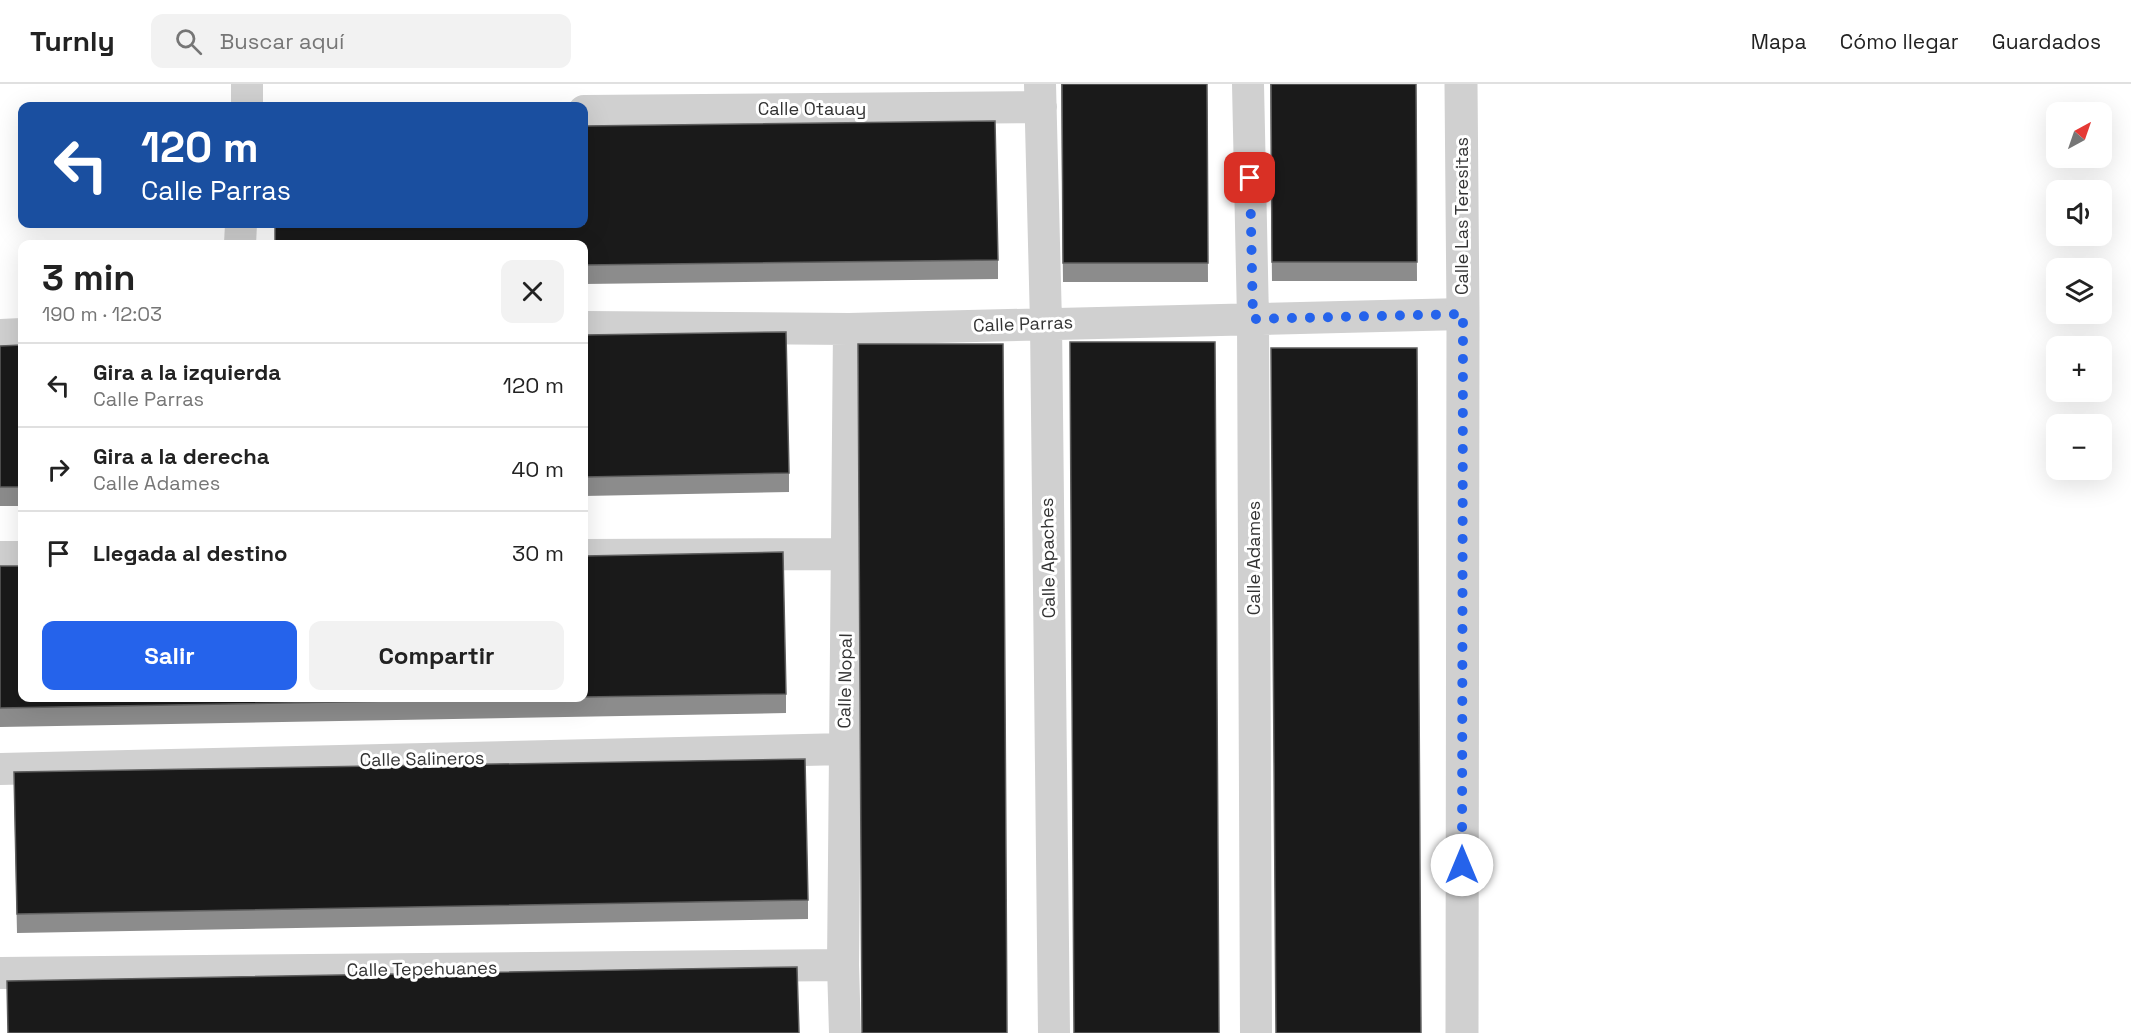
<!DOCTYPE html>
<html lang="es">
<meta charset="utf-8">
<style>
body{margin:0;font-family:"Space Grotesk",sans-serif;background:#f2f2f2;color:#222;height:100vh;display:flex;flex-direction:column;font-size:22px;white-space:nowrap}
*{box-sizing:border-box;margin:0}
p{font-size:20px;color:#767676}
.icon{flex:none;width:33px;height:33px;fill:none;stroke:currentColor;stroke-width:2;stroke-linecap:round;stroke-linejoin:round}
.map{position:relative;flex:1;overflow:hidden}
.drawer{position:absolute;left:18px;top:156px;width:570px;height:462px;display:flex;flex-direction:column;background:#fff;border-radius:12px;box-shadow:0 6px 24px #0002}
.drawer>*{flex:none}
.top-card{position:absolute;left:18px;top:18px;width:570px;height:126px;border-radius:12px;box-shadow:0 6px 24px #0002;background:#1a4fa0;color:#fff;overflow:hidden}
.needle{width:39px;rotate:40deg}
.tools{position:absolute;left:2046px;top:18px;display:grid;gap:12px}
.tools a{display:grid;place-items:center;width:66px;height:66px;border-radius:12px;background:#fff;box-shadow:0 6px 24px #0002;font-size:30px}
.pin{position:absolute;display:grid;place-items:center;width:51px;height:51px;color:#fff;margin:-26px;border-radius:12px;box-shadow:0 3px 9px #0006}
.me{position:absolute;width:66px;margin:-33px;rotate:0deg;stroke-linejoin:round;filter:drop-shadow(0 0 4px #0008)}
.turn{display:flex;align-items:center;gap:21px;height:126px;padding:0 24px;font-size:27px}
.turn .icon{width:78px;height:78px;stroke-width:2.5}
.turn b{display:block;font-size:42px;line-height:51px}
.round{display:grid;place-items:center;flex:none;width:63px;height:63px;border-radius:12px;background:#f2f2f2}
.head{display:flex;align-items:center;justify-content:space-between;height:102px;padding:0 24px}
h1{font-size:36px;font-weight:800;line-height:45px}
.action{display:flex;gap:12px;margin-top:auto;padding:12px 24px}
.action a{flex:1;height:69px;border-radius:12px;background:#2563eb;color:#fff;font-size:24px;font-weight:800;line-height:69px;text-align:center}
.action a+a{background:#f2f2f2;color:#222}
ul{padding:0;list-style:none}
li{display:flex;align-items:center;gap:18px;height:84px;padding:0 24px;border-top:2px solid #e0e0e0}
li div{flex:1}
li b{display:block;font-size:22px}
li em{font-style:normal}
header{display:flex;align-items:center;gap:36px;box-sizing:border-box;height:84px;padding:0 30px;background:#fff;border-bottom:2px solid #e0e0e0}
header strong{font-size:28px}
nav{display:flex;gap:33px;margin-inline-start:auto;font-size:21px}
.search{width:420px;height:54px;background:#f2f2f2;display:flex;align-items:center;gap:15px;box-sizing:border-box;padding:0 21px;border-radius:12px;color:#767676;font-size:22px}
.map>svg:first-child{display:block}
.lines{fill:none;stroke-linecap:round;stroke-linejoin:round}
.minor{stroke:#d0d0d0;stroke-width:32}
.tertiary{stroke:#d0d0d0;stroke-width:33}
.wall{fill:#8c8c8c}
.building{fill:#1a1a1a;stroke:#5f5f5f;stroke-width:1.5}
.route{stroke:#2563eb;stroke-width:10;stroke-dasharray:0 18}
.labels{text-anchor:middle;stroke-width:6;stroke-linejoin:round;paint-order:stroke}
.street-label{font-size:18px;fill:#333;stroke:#fff}
</style>
<header>
<strong>Turnly</strong>
<div class="search"><svg class="icon" aria-label="search" viewBox="0 0 24 24"><circle cx="10" cy="10" r="6"/><path d="M15 15l6 6"/></svg>Buscar aquí</div>
<nav><a>Mapa</a><a>Cómo llegar</a><a>Guardados</a></nav>
</header>
<div class="map">
<svg width="2131" height="949" viewBox="0 0 2131 949">
<rect width="100%" height="100%" fill="#fff"/>
<g class="lines">
<path class="minor" d="M247 0V22
M1040 0 1046 239 1054 949
M1248 0 1253 235 1256 949
M584 27 1041 23
M240 160 241 140
M584 243 849 245 1463 230
M0 251 22 250
M584 471 847 470
M0 473H22
M0 685 845 665
M0 889 843 881
M845 949 843 881 849 245"/>
<path class="tertiary" d="M1461 0 1463 230 1462 949"/>
</g>
<path class="wall" d="M1061 0H1207L1208 198H1063Z
M1270 0H1416L1417 197H1272Z
M584 160 998 176V195L584 200Z
M584 251 789 389V408L584 412Z
M22 261V422H0V262Z
M0 482 786 610V629L0 643Z
M14 707 808 816V835L17 849Z"/>
<path class="building" d="M1062 0H1207L1208 179H1063Z
M1271 0H1416L1417 178H1272Z
M995 37 998 176 584 181V160H275V140H584V42Z
M786 248 789 389 584 393V251Z
M1070 258H1215L1219 949H1074Z
M858 260H1003L1007 949H862Z
M22 261V403H0V262Z
M1271 264H1417L1421 949H1276Z
M783 468 786 610 584 613V472Z
M0 482H22V614H574L0 624Z
M805 675 808 816 17 830 14 688Z
M797 883 799 949H8L7 897Z"/>
<g class="lines">
<path class="route" d="M1250 94 1253 235 1463 230 1462 781"/>
</g>
<g class="labels">
<g class="street-label">
<text x="812" y="31">Calle Otauay</text>
<text transform="translate(1462 132) rotate(-90)" y="6">Calle Las Teresitas</text>
<text transform="translate(1023 240) rotate(-2)" y="6">Calle Parras</text>
<text transform="translate(1048 474) rotate(-91)" y="6">Calle Apaches</text>
<text transform="translate(1254 474) rotate(-90)" y="6">Calle Adames</text>
<text transform="translate(845 597) rotate(-89)" y="6">Calle Nopal</text>
<text transform="translate(422 675) rotate(-1)" y="6">Calle Salineros</text>
<text transform="translate(422 885) rotate(-1)" y="6">Calle Tepehuanes</text>
</g>
</g>
</svg>
<div class="tools">
<a><svg class="needle" viewBox="-14 -14 28 28"><path d="M0-13l5 13h-10z" fill="#e53935"/><path d="M0 13l5-13h-10z" fill="#767676"/></svg></a>
<a><svg class="icon" aria-label="sound" viewBox="0 0 24 24"><path d="M4 9h4l5-4v14l-5-4H4zM17 9q2 3 0 6"/></svg></a>
<a><svg class="icon" aria-label="layers" viewBox="0 0 24 24"><path d="M12 4l9 5-9 5-9-5zM3 14l9 5 9-5"/></svg></a>
<a>+</a>
<a>−</a>
</div>
<div class="pin" style="left:1250px;top:94px;background:#d93025"><svg class="icon" aria-label="arrive" viewBox="0 0 24 24"><path d="M6 21V4h12l-3 4 3 4H6"/></svg></div>
<svg class="me" style="left:1462px;top:781px" viewBox="-20 -20 40 40"><circle r="19" fill="#fff"/><path d="M0-13L10 11 0 6-10 11z" fill="#2563eb"/></svg>
<div class="top-card">
<div class="turn"><svg class="icon" aria-label="left" viewBox="0 0 24 24"><path d="M17 20v-9H6M10 6l-5 5 5 5"/></svg><div><b>120 m</b>Calle Parras</div></div>
</div>
<section class="drawer">
<div class="head"><div><h1>3 min</h1><p>190 m · 12:03</p></div><a class="round"><svg class="icon" aria-label="close" viewBox="0 0 24 24"><path d="M6 6l12 12M18 6L6 18"/></svg></a></div>
<ul>
<li><svg class="icon" aria-label="left" viewBox="0 0 24 24"><path d="M17 20v-9H6M10 6l-5 5 5 5"/></svg><div><b>Gira a la izquierda</b><p>Calle Parras</p></div><em>120 m</em></li>
<li><svg class="icon" aria-label="right" viewBox="0 0 24 24"><path d="M7 20v-9h11M14 6l5 5-5 5"/></svg><div><b>Gira a la derecha</b><p>Calle Adames</p></div><em>40 m</em></li>
<li><svg class="icon" aria-label="arrive" viewBox="0 0 24 24"><path d="M6 21V4h12l-3 4 3 4H6"/></svg><div><b>Llegada al destino</b></div><em>30 m</em></li>
</ul>
<div class="action"><a>Salir</a><a>Compartir</a></div>
</section>
</div>
